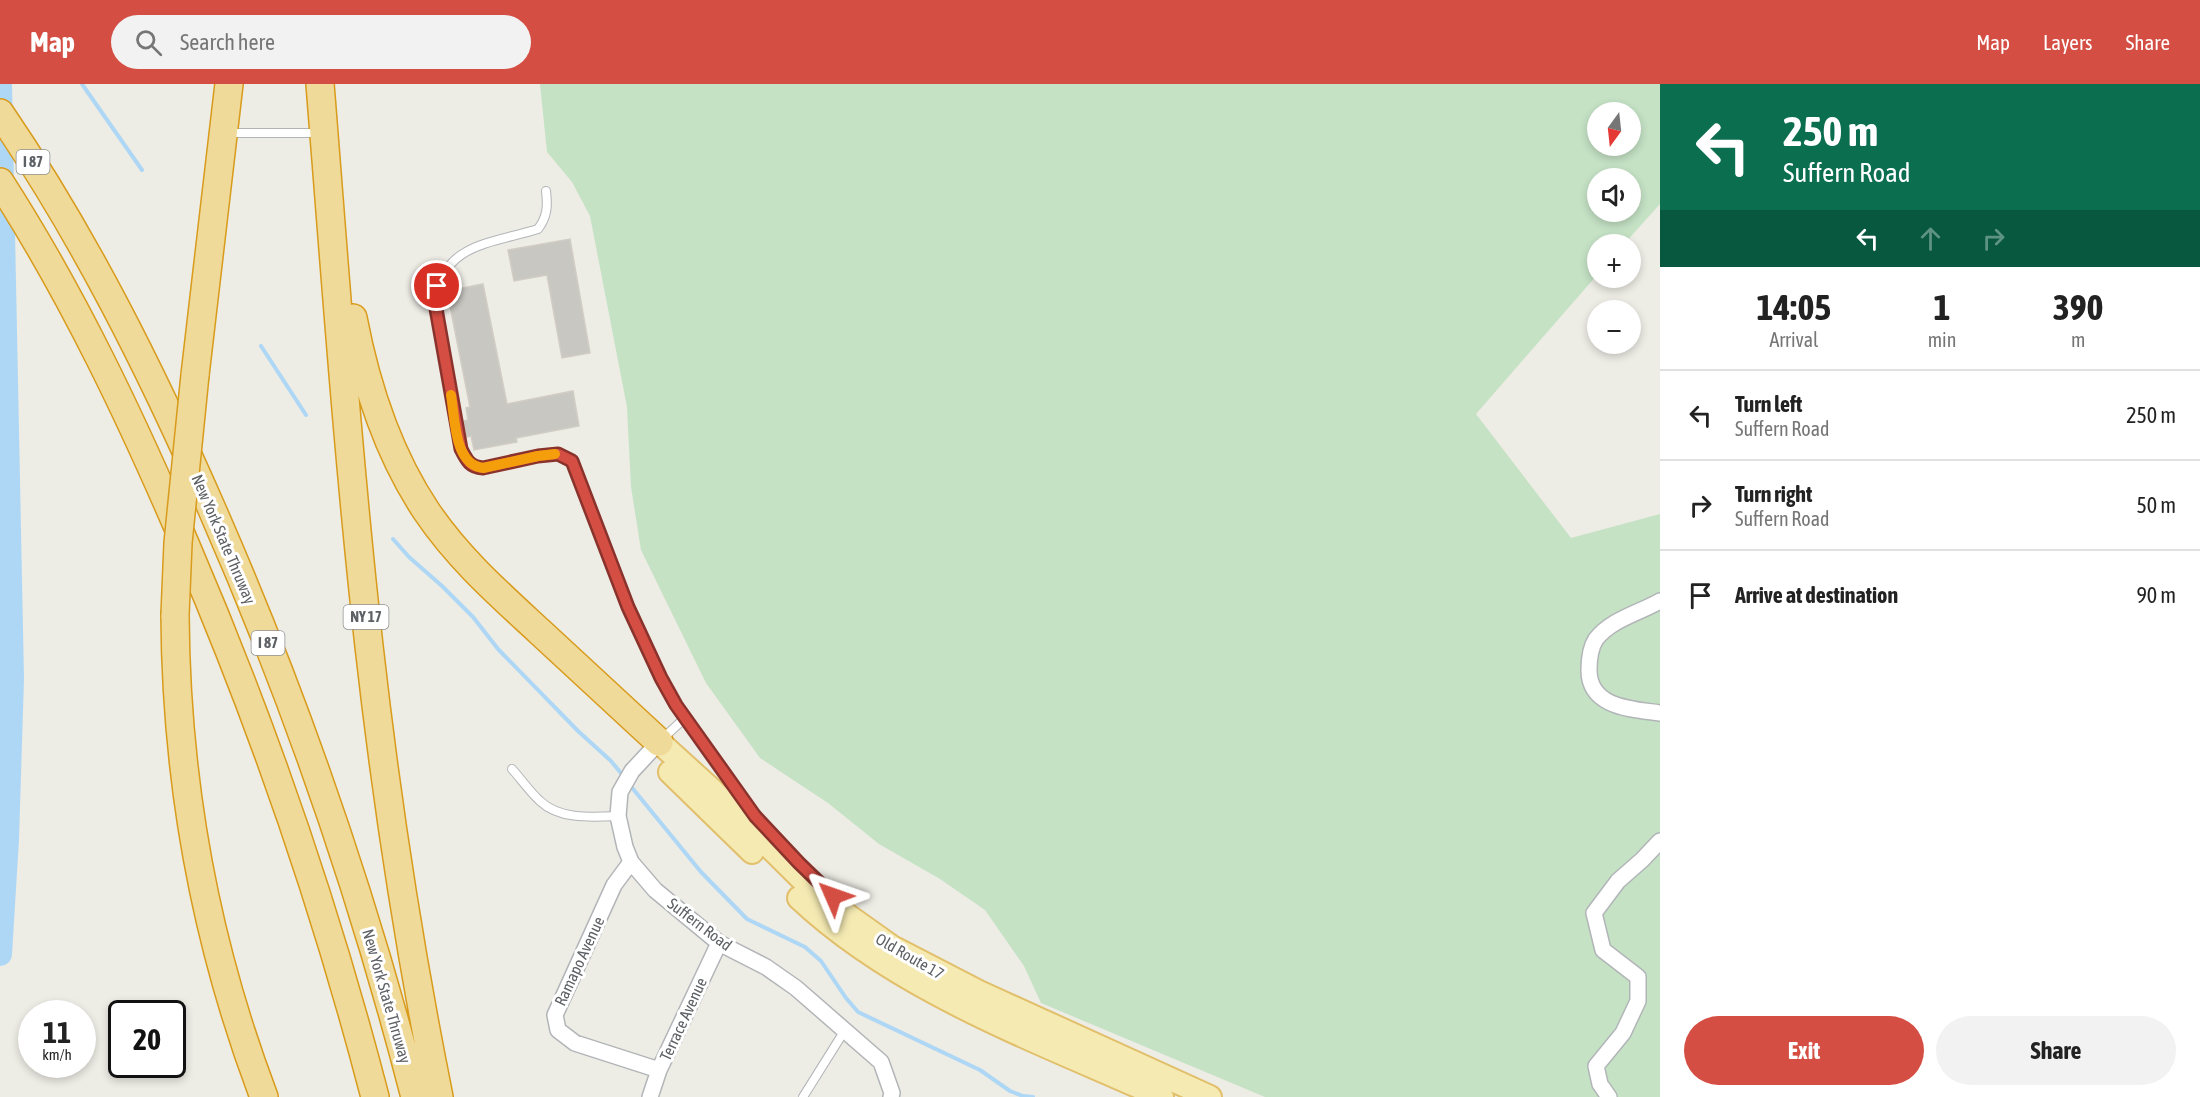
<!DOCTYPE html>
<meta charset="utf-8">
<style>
body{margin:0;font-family:"Asap Condensed",sans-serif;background:#f2f2f2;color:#222;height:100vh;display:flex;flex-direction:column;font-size:22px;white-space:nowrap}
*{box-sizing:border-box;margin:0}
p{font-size:20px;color:#767676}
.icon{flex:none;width:33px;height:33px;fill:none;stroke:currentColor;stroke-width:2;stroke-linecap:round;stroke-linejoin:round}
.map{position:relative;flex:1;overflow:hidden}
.details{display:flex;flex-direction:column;background:#fff;width:540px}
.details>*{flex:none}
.guide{background:#0b6e4f;color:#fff;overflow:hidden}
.needle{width:39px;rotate:195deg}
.fabs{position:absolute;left:1587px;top:18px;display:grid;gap:12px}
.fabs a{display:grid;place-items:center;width:54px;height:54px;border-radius:50%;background:#fff;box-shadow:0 3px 9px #0003;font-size:30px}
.speed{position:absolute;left:18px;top:916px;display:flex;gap:12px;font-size:30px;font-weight:700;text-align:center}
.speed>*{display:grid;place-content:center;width:78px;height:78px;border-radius:50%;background:#fff;box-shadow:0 3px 9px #0003;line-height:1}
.speed small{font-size:15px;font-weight:400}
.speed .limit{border:3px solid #111;border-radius:9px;background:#fff;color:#111}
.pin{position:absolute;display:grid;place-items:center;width:51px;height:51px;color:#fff;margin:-26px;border:3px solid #fff;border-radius:50%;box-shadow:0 2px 6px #0007}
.me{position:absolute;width:66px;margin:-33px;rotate:313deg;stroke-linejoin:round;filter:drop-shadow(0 0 4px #0008)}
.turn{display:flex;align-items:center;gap:21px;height:126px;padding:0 24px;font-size:27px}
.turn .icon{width:78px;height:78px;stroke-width:2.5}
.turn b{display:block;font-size:42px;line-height:51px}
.lanes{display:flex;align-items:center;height:57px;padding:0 24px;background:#0003;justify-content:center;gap:30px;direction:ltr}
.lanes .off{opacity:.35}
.eta{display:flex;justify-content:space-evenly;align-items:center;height:102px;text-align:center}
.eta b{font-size:36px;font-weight:700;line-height:42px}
.action{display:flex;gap:12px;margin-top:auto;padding:12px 24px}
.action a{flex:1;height:69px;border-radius:36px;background:#d54e44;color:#fff;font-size:24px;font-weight:700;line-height:69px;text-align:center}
.action a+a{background:#f2f2f2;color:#222}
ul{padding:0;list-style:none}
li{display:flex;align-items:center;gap:18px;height:90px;padding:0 24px;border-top:2px solid #e0e0e0}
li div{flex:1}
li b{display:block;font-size:22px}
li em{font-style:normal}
header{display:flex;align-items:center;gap:36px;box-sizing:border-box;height:84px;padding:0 30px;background:#d54e44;color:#fff}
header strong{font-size:28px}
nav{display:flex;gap:33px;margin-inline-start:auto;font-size:21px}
.search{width:420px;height:54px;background:#f2f2f2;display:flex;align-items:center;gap:15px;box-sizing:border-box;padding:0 21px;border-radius:33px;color:#767676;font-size:22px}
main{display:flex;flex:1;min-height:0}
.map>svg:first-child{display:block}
.industrial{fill:#dcdbd7}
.green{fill:#c5e2c5;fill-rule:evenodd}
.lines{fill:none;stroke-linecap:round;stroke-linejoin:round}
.stream{stroke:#aed7f5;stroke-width:4}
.river{stroke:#aed7f5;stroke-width:24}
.building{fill:#c9c7c2;stroke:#d2cdc4;stroke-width:1.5}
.service-casing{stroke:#b2b5b8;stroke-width:10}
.minor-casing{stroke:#b2b5b8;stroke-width:18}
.primary-casing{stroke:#e1bf6b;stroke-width:26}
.motorway-casing{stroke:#d89b1b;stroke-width:30}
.service{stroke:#fff;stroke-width:8}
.minor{stroke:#fff;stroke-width:15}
.primary{stroke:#f5eab2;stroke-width:22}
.motorway{stroke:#f0da99;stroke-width:27}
.motorway-bridge-casing{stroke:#d89b1b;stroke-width:30;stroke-linecap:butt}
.motorway-bridge{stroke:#f0da99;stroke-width:27}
.route-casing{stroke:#8a332c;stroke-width:15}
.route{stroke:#d54e44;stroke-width:10}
.slow{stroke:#f59e0b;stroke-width:10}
.labels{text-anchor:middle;stroke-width:6;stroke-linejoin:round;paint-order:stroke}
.shield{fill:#fff;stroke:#8e9092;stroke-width:1.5}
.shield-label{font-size:15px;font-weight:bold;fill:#5d6064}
.street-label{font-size:16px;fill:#5d6064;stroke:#fff}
</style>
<header>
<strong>Map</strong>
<div class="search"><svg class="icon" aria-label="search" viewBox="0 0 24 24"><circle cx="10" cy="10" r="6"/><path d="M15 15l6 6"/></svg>Search here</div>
<nav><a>Map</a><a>Layers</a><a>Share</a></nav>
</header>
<main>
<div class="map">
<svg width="1660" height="1013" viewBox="0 0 1660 1013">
<rect width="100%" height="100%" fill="#edece5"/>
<path class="industrial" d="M0 156 5 163 6 331 12 595 7 755 0 870Z"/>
<path class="green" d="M540 0H1660V120L1624 160H1598L1597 191 1476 330 1571 454 1660 430V1013H1265L1041 919 1024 882 985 826 940 795 879 760 828 719 760 674 706 599 641 466 631 403 627 323 590 132 572 98 547 68ZM1598 28H1630V62H1598ZM1598 94H1630V128H1598Z"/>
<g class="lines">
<path class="stream" d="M82 0 142 86
M261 262 306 331
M393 455 409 473 442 502 473 533 498 565 578 647 611 677 625 694
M629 700 701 788 747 835 805 863 821 877 846 914 858 928 980 986 1010 1007 1023 1012 1033 1013"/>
<path class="river" d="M0 870 7 755 12 595 0 0"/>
</g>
<path class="building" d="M570 155 590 269 562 274 547 191 514 197 508 166Z
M483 200 507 320 573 307 579 342 516 354 517 358 474 366 471 352 466 353 463 337 468 336 466 324 470 323 447 207Z"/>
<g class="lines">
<defs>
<path id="service" d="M228 49H318
M546 107C548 123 547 133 538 145 490 160 442 159 435 219L461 365C467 377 470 383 484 384L539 372 558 370 572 377 623 509 661 594 676 621 737 707 772 750
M662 655 685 634
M512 685C521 695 530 708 540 717 560 736 593 733 618 732
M803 1013 845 946"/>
<path id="minor" d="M1660 517C1639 529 1612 535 1596 555 1590 564 1589 576 1589 586 1589 624 1632 625 1660 629
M659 658 632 687 620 708 618 732 625 763 631 778 655 806 719 859 766 883 796 904 881 978 892 1009 891 1013
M631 778 614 801 555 931 558 946 575 959 659 986
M650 1013 659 986 719 859
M1609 1013 1600 1000 1596 982 1623 949 1638 917V893L1603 866 1594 829 1618 797 1642 776 1660 757"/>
<path id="primary" d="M659 658 713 707 816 809 892 863 979 908 1210 1013
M670 688 752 768
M799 814C899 908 1038 957 1162 1013"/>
<path id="motorway" d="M320 0C335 187 348 375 369 562 386 713 409 864 439 1013
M0 29C84 152 151 286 211 423 295 614 363 811 415 1013
M0 98C74 213 132 336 186 462 263 641 326 824 375 1013
M353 234C366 302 388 370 427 428 458 474 499 510 539 547 579 584 619 621 659 658
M195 291 229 0
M175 531C176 697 205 858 264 1013"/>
</defs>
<use href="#service" class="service-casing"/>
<use href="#minor" class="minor-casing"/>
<use href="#primary" class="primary-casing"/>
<use href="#motorway" class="motorway-casing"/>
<use href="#service" class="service"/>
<use href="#minor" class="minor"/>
<use href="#primary" class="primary"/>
<use href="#motorway" class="motorway"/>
<defs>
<path id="motorway-bridge" d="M175 531 178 459 195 291"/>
</defs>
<use href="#motorway-bridge" class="motorway-bridge-casing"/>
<use href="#motorway-bridge" class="motorway-bridge"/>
</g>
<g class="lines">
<defs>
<path id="route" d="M437 202 435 219 461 365C467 377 470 383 483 384L538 372 558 370 572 377 628 523 661 594 676 621 755 732 799 779 833 812"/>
</defs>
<use href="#route" class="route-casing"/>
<use href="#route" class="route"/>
<path class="slow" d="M451 311C455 334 454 381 483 384L538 372 555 370"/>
</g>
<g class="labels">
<g class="shield">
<rect x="16.5" y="66" width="33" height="24" rx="4.5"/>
<rect x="343.5" y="521" width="45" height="24" rx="4.5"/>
<rect x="251.5" y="547" width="33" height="24" rx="4.5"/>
</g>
<g class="shield-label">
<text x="33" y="83">I 87</text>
<text x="366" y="538">NY 17</text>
<text x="268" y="564">I 87</text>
</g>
<g class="street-label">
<text transform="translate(224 455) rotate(67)" y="6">New York State Thruway</text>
<text transform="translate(700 840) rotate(37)" y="6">Suffern Road</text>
<text transform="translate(910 872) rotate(30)" y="6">Old Route 17</text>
<text transform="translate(579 877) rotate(-65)" y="6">Ramapo Avenue</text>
<text transform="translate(387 912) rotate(74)" y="6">New York State Thruway</text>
<text transform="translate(683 935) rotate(-65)" y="6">Terrace Avenue</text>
</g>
</g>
</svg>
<div class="fabs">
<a><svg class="needle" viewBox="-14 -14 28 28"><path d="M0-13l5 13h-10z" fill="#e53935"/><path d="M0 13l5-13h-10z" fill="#767676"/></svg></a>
<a><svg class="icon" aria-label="sound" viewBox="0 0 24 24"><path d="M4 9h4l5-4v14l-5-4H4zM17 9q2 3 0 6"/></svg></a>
<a>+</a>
<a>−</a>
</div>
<div class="speed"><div>11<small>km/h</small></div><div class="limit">20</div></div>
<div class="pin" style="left:437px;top:202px;background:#d93025"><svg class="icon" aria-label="arrive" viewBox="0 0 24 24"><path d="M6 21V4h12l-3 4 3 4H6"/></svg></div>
<svg class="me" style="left:833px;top:812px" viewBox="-20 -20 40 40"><path d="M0-17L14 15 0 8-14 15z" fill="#d54e44" stroke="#fff" stroke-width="4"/></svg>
</div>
<section class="details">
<div class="guide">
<div class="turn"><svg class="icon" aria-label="left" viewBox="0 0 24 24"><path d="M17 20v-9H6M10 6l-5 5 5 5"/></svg><div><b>250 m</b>Suffern Road</div></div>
<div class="lanes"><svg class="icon" aria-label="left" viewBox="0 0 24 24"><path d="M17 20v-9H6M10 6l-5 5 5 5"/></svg><svg class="icon off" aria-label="ahead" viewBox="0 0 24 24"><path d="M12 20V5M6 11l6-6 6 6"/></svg><svg class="icon off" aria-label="right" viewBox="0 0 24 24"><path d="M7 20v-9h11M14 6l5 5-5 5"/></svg></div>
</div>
<div class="eta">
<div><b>14:05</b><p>Arrival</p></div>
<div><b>1</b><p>min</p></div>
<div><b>390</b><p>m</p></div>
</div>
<ul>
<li><svg class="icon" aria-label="left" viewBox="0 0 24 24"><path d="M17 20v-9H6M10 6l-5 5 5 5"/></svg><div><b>Turn left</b><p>Suffern Road</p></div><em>250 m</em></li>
<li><svg class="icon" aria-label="right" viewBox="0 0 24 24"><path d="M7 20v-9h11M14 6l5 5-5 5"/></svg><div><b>Turn right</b><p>Suffern Road</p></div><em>50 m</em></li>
<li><svg class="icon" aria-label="arrive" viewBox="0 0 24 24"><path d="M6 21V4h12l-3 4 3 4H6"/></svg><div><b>Arrive at destination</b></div><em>90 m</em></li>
</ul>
<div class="action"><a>Exit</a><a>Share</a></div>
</section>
</main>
